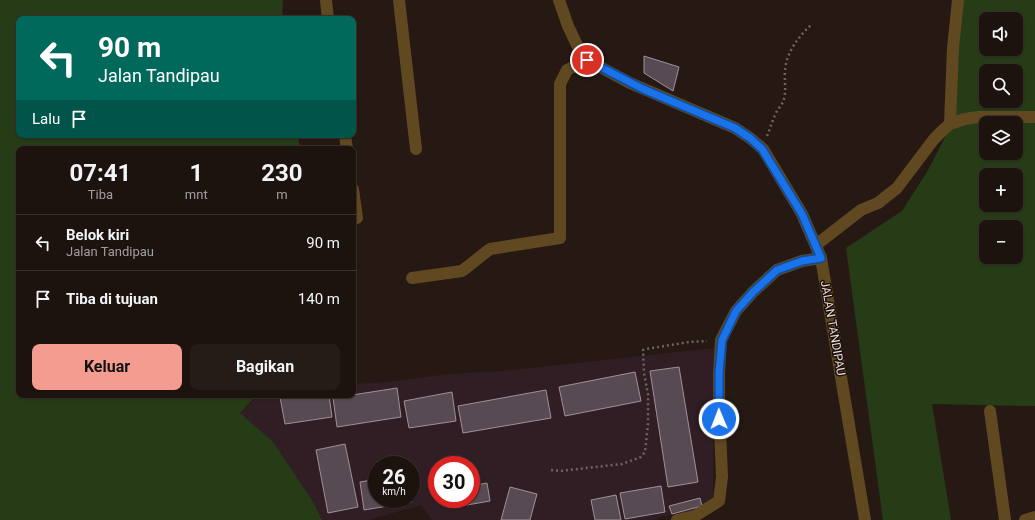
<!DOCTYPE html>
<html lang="id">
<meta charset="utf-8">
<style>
body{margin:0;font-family:Roboto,sans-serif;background:#251c18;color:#f1f3f6;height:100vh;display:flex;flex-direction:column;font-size:15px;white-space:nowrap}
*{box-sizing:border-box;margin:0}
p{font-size:13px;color:#a09e9e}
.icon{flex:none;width:22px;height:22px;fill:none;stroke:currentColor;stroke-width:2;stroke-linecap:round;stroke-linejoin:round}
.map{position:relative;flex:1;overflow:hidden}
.drawer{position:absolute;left:16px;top:146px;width:340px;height:252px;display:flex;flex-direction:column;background:#1c130f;border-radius:8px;box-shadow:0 1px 3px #0004,0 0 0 1px #3a322f}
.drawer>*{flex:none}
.guide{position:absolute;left:16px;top:16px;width:340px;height:122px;border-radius:8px;box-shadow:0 1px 3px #0004,0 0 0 1px #3a322f;background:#00695c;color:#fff;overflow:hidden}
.buttons{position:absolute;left:979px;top:12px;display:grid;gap:8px}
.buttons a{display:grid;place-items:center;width:44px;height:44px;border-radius:8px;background:#1c130f;box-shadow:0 1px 3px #0004,0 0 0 1px #3a322f;font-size:20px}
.speed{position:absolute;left:368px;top:456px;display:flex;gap:8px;font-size:20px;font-weight:700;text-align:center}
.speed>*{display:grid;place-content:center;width:52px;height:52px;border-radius:50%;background:#1c130f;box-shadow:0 1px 3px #0004,0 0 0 1px #3a322f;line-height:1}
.speed small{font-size:10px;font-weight:400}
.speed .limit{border:6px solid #d22;background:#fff;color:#111}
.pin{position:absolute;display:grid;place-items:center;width:34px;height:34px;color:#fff;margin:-17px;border:2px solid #fff;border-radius:50%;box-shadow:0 1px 4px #0007}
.me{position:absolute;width:44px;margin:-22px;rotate:359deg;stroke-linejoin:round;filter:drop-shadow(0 0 3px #0008)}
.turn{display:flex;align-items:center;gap:14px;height:84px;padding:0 16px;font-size:18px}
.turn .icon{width:52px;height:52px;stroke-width:2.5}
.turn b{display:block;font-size:28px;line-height:34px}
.then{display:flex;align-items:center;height:38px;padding:0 16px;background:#0003;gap:8px;font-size:15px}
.eta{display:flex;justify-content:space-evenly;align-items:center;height:68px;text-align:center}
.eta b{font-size:24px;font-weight:700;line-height:28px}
.button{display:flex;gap:8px;margin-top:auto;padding:8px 16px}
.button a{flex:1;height:46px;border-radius:8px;background:#f59c90;color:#111;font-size:16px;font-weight:700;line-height:46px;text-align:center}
.button a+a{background:#251c18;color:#f1f3f6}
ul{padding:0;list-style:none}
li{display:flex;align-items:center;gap:12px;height:56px;padding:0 16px;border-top:1px solid #3a322f}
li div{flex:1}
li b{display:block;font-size:15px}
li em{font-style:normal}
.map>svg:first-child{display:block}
.education{fill:#301e24;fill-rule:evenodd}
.green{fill:#263c16;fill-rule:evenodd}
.building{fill:#584a52;stroke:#a09099}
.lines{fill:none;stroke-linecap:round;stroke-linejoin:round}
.path{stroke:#6f645f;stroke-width:2.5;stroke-dasharray:2 3;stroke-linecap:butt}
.minor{stroke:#604920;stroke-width:12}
.tertiary{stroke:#604920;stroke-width:12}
.route-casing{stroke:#114b97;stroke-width:10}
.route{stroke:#1a73e8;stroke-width:7}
.labels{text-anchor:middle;stroke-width:3;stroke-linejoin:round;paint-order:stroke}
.street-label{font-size:12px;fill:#e9e0dc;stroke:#1c100b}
</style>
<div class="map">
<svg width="1035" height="520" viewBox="0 0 1035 520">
<rect width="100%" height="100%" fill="#261914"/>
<path class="education" d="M714 348 713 499 693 512 661 517 655 520H432L421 505 369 520H322L313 502 240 413 258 396 264 395H353V384L389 382 447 374 504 371ZM377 465H411V499H377ZM437 465H471V499H437Z"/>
<path class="green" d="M0 0H283L282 19H19V135H298L300 149H19V395H257L240 413 273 442 313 502 322 520H0Z
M961 0H1035V406L932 404 951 520H883L846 248 902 211 927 172 955 118ZM986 19H1016V49H986ZM986 71H1016V101H986ZM986 123H1016V153H986ZM986 175H1016V205H986ZM986 227H1016V257H986Z"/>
<path class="building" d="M644 56 679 67 673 91 644 73Z
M679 367 698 482 668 487 650 371Z
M635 372 641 401 565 416 559 387Z
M397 388 401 417 337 427 333 398Z
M546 390 551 418 463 433 458 406Z
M452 392 456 421 409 428 404 401Z
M290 395H329L332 417 285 424 280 397Z
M345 444 358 507 328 513 316 450Z
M377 479V499L411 498 412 502 364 510 360 482Z
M487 483 490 501 461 506 460 499H471V486Z
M661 486 665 512 625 519 620 493Z
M510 487 537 494 530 520H501Z
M616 495 621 520H595L591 500Z
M700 498 702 506 672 514 669 506Z"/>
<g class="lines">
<path class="path" d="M767 136C770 129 772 122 775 115 777 110 781 106 783 102 787 92 784 81 785 71 786 53 798 37 811 25
M551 470 560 471 622 464 641 457 645 452 648 424V394L644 373 643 350 646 349 689 342 707 341"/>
<path class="minor" d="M326 0 328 19
M399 0 416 149
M950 124 953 48 958 0
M345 135 347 149
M353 189 357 218
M816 245 861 210 878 203 897 188 934 139 942 131 950 124 965 119 978 117H1035
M412 278 462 271 490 249 560 238V84L567 70 587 60
M990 411 1005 520
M677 520 695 516 719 501 722 477 719 406V373L721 340 736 311 753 292 777 270 802 261 821 258
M1025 520 1035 517"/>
<path class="tertiary" d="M559 0 568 26 578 47 587 60 630 83 735 128 750 138 763 149 802 214 821 258 865 520"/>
</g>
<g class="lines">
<defs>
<path id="route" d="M587 60 643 89 735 128 750 138 762 149 802 214 821 258 802 261 777 270 753 292 736 311 722 340 719 373V419"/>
</defs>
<use href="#route" class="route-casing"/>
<use href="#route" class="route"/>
</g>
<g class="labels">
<g class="street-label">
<text transform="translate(833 328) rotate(80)" y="4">JALAN TANDIPAU</text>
</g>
</g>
</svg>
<div class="buttons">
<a><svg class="icon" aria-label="sound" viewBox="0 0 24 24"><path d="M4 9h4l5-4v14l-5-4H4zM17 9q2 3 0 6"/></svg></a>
<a><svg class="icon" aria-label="search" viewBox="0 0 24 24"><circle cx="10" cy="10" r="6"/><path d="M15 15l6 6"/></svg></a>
<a><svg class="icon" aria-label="layers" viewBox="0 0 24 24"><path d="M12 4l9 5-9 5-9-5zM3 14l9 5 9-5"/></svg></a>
<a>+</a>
<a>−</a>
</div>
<div class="speed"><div>26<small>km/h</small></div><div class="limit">30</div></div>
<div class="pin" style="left:587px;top:60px;background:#d93025"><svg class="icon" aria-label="arrive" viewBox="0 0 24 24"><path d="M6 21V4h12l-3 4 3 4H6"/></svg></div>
<svg class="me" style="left:719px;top:419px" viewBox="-20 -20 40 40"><circle r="17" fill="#1a73e8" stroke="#fff" stroke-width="3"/><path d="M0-11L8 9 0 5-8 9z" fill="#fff"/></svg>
<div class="guide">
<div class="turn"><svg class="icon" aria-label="left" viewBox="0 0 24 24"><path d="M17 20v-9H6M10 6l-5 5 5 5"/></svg><div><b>90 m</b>Jalan Tandipau</div></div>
<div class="then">Lalu<svg class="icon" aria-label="arrive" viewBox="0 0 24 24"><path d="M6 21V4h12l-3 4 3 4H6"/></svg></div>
</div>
<section class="drawer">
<div class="eta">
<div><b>07:41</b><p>Tiba</p></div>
<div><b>1</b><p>mnt</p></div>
<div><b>230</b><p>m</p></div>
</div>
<ul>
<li><svg class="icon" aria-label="left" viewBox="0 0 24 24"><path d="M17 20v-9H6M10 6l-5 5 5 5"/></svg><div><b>Belok kiri</b><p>Jalan Tandipau</p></div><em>90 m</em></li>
<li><svg class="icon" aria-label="arrive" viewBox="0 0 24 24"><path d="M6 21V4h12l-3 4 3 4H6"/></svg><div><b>Tiba di tujuan</b></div><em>140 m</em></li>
</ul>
<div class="button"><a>Keluar</a><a>Bagikan</a></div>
</section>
</div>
